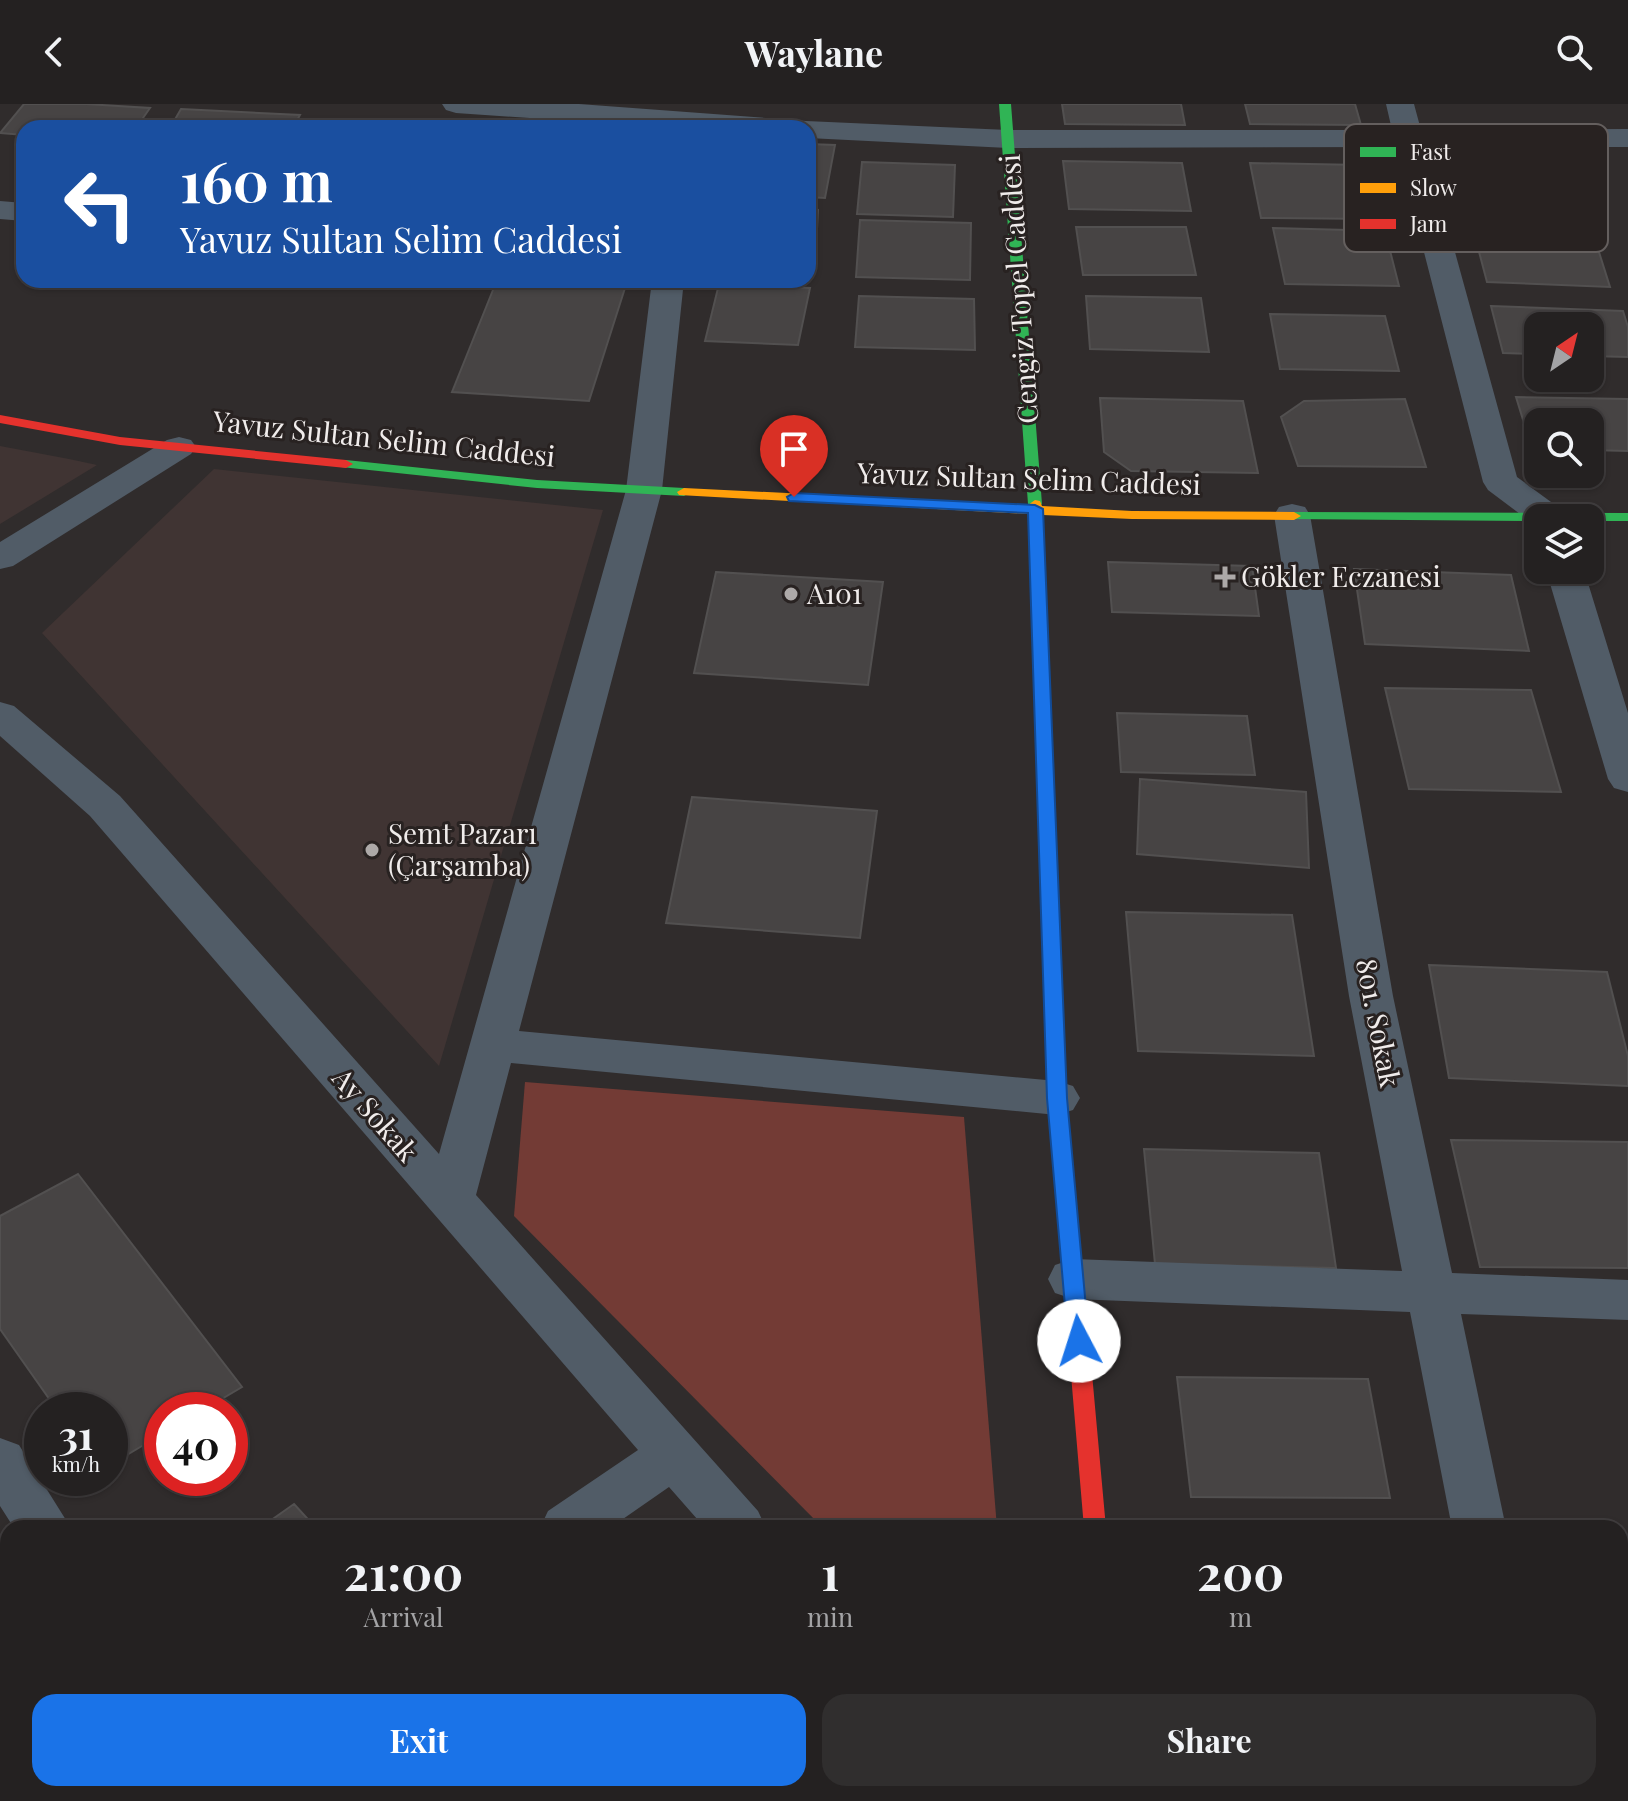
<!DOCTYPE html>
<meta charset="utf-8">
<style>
body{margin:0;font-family:"Playfair Display",serif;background:#302e2e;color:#f1f3f6;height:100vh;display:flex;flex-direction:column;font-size:30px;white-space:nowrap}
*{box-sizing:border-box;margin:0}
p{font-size:26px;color:#a3a3a5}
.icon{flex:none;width:44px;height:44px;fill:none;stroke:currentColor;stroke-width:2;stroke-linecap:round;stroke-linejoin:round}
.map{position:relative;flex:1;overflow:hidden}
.panel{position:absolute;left:0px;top:1416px;width:1628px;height:282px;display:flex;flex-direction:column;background:#242121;border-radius:24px 24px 0 0;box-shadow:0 2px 6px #0004,0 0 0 2px #413e3f}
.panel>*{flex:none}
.hud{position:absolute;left:16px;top:16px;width:800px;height:168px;border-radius:24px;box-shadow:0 2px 6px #0004,0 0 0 2px #413e3f;background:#1a4fa0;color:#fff;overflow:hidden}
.needle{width:52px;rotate:35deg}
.buttons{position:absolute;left:1524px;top:208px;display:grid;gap:16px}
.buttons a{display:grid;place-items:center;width:80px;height:80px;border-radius:16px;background:#242121;box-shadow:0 2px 6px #0004,0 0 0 2px #413e3f;font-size:40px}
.speed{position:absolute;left:24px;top:1288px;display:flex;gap:16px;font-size:40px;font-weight:700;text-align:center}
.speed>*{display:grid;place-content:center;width:104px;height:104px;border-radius:50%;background:#242121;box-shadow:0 2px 6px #0004,0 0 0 2px #413e3f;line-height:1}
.speed small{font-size:20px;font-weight:400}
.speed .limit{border:12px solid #d22;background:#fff;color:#111}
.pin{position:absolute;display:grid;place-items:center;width:68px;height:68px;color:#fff;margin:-82px -34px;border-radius:50% 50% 50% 0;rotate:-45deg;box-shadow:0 0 8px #0007}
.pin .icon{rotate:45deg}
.me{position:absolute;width:88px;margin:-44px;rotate:355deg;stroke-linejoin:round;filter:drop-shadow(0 0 6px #0008)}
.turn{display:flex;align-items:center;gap:28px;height:168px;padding:0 32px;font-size:36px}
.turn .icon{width:104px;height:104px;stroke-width:2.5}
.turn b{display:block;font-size:56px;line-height:68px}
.eta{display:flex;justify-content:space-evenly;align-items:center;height:136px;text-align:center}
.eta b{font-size:48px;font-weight:700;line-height:56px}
.primary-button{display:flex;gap:16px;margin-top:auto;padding:16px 32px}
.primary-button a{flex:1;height:92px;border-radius:24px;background:#1a73e8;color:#fff;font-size:32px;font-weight:700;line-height:92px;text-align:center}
.primary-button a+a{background:#302e2e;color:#f1f3f6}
header{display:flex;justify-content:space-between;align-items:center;height:104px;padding:0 32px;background:#242121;font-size:36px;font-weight:700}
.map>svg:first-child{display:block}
.built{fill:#403433}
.green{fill:#733b35}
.building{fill:#474444;stroke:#525050;stroke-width:2}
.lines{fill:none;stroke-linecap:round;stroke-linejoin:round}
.street{fill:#515c67;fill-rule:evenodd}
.fast{fill:#30b455;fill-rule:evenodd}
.slow{fill:#ff9f0a;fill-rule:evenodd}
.jam{fill:#e5322d;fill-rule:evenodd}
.route{fill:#1a73e8;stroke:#114b97;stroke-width:2}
.poi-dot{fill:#ada9a8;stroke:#282221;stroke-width:3}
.labels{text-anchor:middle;stroke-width:6;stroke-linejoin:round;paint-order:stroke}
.street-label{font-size:28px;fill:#f0eceb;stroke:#282221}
.poi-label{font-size:28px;fill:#f0eceb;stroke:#282221;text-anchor:start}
.key{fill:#282221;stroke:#645f5e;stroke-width:2}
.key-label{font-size:22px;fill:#f0eceb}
</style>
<header><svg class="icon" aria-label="back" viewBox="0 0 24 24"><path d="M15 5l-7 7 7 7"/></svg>Waylane<svg class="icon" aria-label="search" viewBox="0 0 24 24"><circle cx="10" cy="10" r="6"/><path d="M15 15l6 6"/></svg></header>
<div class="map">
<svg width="1628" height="1697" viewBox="0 0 1628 1697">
<rect width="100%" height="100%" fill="#302c2c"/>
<path class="built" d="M0 342 69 355 97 361 0 420Z
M214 365 603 406 439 962 42 529Z"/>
<path class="green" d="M525 978 964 1013 997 1424H823L514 1112Z"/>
<path class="building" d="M24 0H86L150 4 136 24H24V31L0 29Z
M1062 0H1181L1185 21 1065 20Z
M1245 0H1355L1361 21 1250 20Z
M181 5 300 11 293 24H170Z
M336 17 433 24H332Z
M808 40 835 41 825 94 808 93Z
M1063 57 1182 59 1191 107 1069 105Z
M862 58 955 61 953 113 857 110Z
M1250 59 1361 61 1376 115 1261 114Z
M808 105 818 106 815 163H808Z
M860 116 971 119 970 176 856 173Z
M1076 123H1186L1196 171H1083Z
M1273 124 1385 127 1399 182 1285 180Z
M1473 125 1593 129 1610 183 1487 178Z
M497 176 625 184 589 297 452 288Z
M719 180 810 184 798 241 705 237Z
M859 192 974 195 975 246 855 243Z
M1086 192 1201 194 1209 248 1090 245Z
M1491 202 1623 207 1628 223V253L1590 252V222H1538V250L1503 249Z
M1270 210 1385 212 1399 267 1280 265Z
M1516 293 1628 295V347L1590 346V318H1538V345H1532Z
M1100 294 1243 297 1258 369 1131 367 1104 348Z
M1405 295 1426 363 1298 362 1281 313 1304 297Z
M1108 458 1252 462 1259 512 1112 508Z
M1354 465 1511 471 1529 547 1365 540Z
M716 468 883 478 868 581 694 569Z
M1385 584 1531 586 1561 688 1409 685Z
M1117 609 1247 612 1255 671 1121 668Z
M1140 675 1306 688 1309 764 1137 750Z
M692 693 877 707 860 834 666 819Z
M1126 808 1292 811 1314 952 1138 947Z
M1429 861 1607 868 1628 952V982L1449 974Z
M1451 1036 1628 1038V1164L1480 1163Z
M1144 1045 1319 1049 1336 1164 1155 1160Z
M78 1070 242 1283 203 1306H162V1330L110 1361V1306H57L0 1225V1112Z
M1177 1273 1368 1275 1390 1394 1191 1393Z
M294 1400 316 1424H260Z
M1620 1471H1628V1530L1620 1500Z
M0 1500 8 1509V1541L0 1548Z
M8 1607V1690H76L64 1697H0V1611Z
M1207 1690H1401L1402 1697H1208Z"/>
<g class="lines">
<path class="street" d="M442 0H579L806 17 1008 26H1392L1386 0H1414L1421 26 1628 25V43H1426L1517 373 1562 406 1567 414H1538L1536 422 1488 386 1483 378 1397 43 1008 44 808 34V24H675L456 9 446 6Z
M0 97 24 99V117L0 115Z
M652 176H684L662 386 519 927 1057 977 1073 982 1080 994 1073 1006 1057 1011 511 959 476 1091 758 1407 766 1424H705L669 1383 610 1424H540L548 1407 638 1346 90 712 0 632V598L14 602 120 692 439 1050 626 386Z
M179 333 191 336 196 343 191 350 13 462 0 465V438L167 336Z
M1292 400 1305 403 1310 411 1393 892 1452 1169 1628 1176V1216L1461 1210 1506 1424H1452L1410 1208 1073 1195 1055 1189 1048 1175 1055 1161 1073 1155 1402 1167 1349 892 1274 411 1279 403Z
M1546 466H1584L1628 609V688L1614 684 1608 675Z
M0 1334 19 1341 71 1424H14L0 1402Z
M144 1690H250L253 1697H141Z
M961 1690H1025L1028 1697H964Z
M1089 1690H1149V1697H1089Z
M1503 1690H1563L1565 1697H1505Z"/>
<path class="fast" d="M999 0H1011L1042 400 1035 404 1028 400Z
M346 356 537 376 684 384 691 388 684 392 537 384 341 363V357Z
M1294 408 1628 409V417H1590V414H1538V417L1289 415V409Z
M1046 703 1054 709 1067 994 1075 1082 1072 1087H1058L1055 1082 1047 994 1038 709Z"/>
<path class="slow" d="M684 384 1028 401 1035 396 1040 397 1042 402 1132 407 1294 408 1301 412 1294 416 1132 415 1043 411 1054 709 1046 715 1038 709 1028 410 679 391 677 388Z"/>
<path class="jam" d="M0 311 120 333 346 356 353 360 346 364 120 341 0 319Z
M1065 1074 1072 1077 1075 1082 1106 1424H1084L1055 1082 1058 1077Z"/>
</g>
<path class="route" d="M794 389 1035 401 1043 405 1067 994 1089 1237 1086 1243 1079 1246 1071 1243 1068 1237 1047 994 1028 409 789 397 787 393Z"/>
<g class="poi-dot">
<path d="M1221 461h8v8h8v8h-8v8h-8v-8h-8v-8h8z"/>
<circle cx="791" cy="490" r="8"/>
<circle cx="372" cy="746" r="8"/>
</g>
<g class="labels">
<g class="street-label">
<text transform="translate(1019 185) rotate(-94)" y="10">Cengiz Topel Caddesi</text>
<text transform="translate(384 335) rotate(6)" y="10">Yavuz Sultan Selim Caddesi</text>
<text transform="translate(1029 375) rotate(2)" y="10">Yavuz Sultan Selim Caddesi</text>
<text transform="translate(1378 919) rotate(79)" y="10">801. Sokak</text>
<text transform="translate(375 1011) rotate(49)" y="10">Ay Sokak</text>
</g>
<g class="poi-label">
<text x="1241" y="483">Gökler Eczanesi</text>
<text x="807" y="500">A101</text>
<text x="388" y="740">Semt Pazarı<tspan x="388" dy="32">(Çarşamba)</tspan></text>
</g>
</g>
<rect x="1344" y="20" width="264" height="128" rx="12" class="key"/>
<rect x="1360" y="43" width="36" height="10" fill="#30b455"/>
<rect x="1360" y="79" width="36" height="10" fill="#ff9f0a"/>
<rect x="1360" y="115" width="36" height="10" fill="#e5322d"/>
<g class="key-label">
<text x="1410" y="56">Fast</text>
<text x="1410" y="92">Slow</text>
<text x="1410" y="128">Jam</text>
</g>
</svg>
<div class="buttons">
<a><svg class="needle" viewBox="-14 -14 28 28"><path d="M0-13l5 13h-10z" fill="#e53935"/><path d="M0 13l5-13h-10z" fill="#a3a3a5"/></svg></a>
<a><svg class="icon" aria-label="search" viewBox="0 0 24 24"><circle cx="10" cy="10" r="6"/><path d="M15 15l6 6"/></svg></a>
<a><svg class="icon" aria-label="layers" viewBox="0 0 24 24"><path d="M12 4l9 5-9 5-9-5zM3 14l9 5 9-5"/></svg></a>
</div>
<div class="speed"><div>31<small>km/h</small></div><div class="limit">40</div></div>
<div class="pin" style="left:794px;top:393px;background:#d93025"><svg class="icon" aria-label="arrive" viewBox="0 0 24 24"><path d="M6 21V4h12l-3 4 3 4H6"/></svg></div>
<svg class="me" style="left:1079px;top:1237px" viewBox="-20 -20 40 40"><circle r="19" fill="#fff"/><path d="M0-13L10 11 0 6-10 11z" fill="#1a73e8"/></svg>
<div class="hud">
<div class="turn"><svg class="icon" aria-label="left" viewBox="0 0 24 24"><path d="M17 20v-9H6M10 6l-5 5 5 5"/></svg><div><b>160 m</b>Yavuz Sultan Selim Caddesi</div></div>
</div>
<section class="panel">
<div class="eta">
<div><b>21:00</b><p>Arrival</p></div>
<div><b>1</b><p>min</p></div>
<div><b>200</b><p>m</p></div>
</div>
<div class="primary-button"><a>Exit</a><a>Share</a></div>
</section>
</div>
